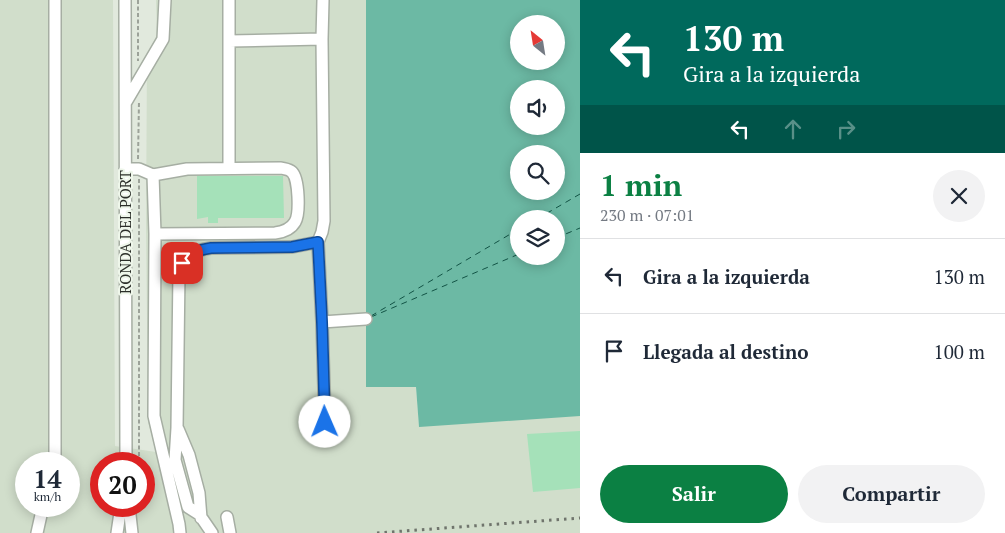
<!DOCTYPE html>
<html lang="es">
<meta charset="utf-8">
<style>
body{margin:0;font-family:"PT Serif",serif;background:#f2f2f3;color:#1f2937;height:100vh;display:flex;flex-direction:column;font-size:19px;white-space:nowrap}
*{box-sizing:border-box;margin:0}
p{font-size:16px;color:#747a83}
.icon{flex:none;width:28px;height:28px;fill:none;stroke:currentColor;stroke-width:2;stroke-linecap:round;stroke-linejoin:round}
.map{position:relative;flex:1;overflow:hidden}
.drawer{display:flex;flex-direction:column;background:#fff;width:425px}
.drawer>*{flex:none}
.hud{background:#00695c;color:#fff;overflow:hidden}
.needle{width:32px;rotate:330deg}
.tools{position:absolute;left:510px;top:15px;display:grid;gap:10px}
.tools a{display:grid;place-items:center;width:55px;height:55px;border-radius:50%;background:#fff;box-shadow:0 2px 12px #0003;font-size:25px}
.speed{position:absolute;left:15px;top:452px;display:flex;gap:10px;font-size:25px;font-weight:700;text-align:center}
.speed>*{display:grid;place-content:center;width:65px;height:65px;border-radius:50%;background:#fff;box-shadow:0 2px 12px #0003;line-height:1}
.speed small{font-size:12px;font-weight:400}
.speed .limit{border:8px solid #d22;background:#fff;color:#111}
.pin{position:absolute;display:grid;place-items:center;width:42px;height:42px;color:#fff;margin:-21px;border-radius:10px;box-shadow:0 2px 8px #0006}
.me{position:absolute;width:55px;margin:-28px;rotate:359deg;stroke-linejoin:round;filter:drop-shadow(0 0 4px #0008)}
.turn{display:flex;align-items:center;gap:18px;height:105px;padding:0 20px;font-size:22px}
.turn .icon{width:65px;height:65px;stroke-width:2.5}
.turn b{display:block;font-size:35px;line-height:42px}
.lanes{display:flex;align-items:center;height:48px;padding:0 20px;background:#0003;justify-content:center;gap:25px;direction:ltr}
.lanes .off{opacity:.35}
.round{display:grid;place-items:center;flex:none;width:52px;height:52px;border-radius:26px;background:#f2f2f3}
.headline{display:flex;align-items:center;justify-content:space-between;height:85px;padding:0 20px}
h1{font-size:30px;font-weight:700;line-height:38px;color:#0b8043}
.cta{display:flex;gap:10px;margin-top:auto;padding:10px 20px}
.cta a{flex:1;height:58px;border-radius:30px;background:#0b8043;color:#fff;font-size:20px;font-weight:700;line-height:58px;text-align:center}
.cta a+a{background:#f2f2f3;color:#1f2937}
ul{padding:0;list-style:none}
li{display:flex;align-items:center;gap:15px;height:75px;padding:0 20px;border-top:1px solid #e0e1e3}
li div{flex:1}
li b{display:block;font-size:19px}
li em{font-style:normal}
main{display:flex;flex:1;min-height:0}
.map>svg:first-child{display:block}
.built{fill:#d1decb;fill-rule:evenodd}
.water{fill:#6cb9a4;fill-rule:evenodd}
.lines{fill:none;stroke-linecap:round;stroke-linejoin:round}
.ferry{stroke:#125345;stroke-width:1;stroke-dasharray:6 5;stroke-linecap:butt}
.building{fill:#a5e1b9}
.minor-casing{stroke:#a6aea3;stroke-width:14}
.path{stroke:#9ca299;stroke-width:2;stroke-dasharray:4 2.5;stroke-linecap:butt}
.minor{stroke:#fff;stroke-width:11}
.rail{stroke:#6f746c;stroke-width:3;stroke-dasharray:2.5 5;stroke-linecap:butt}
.route-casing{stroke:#114b97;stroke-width:12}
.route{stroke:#1a73e8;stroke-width:9}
.labels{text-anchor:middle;stroke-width:4;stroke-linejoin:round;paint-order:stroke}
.street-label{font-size:15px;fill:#2b2e29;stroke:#eef6ea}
</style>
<main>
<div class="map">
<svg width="580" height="533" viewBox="0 0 580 533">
<rect width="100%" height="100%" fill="#e1e9dd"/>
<path class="built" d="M0 0H113L115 446 156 452 148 422 146 223 147 55 157 35 156 0H366V319L416 387 419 426 580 409V533H0ZM26 464H69V506H26ZM101 464H144V506H101Z"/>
<path class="water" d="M366 0H580V416L419 427 416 387H366ZM519 24H556V61H519ZM519 89H556V126H519ZM519 154H556V191H519ZM519 219H556V256H519Z"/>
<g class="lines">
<path class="ferry" d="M537 219 580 194
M556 238 580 228
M371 316 519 229
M371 317 519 254"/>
</g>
<path class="building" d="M197 176H283L284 218H218V223H208V217L197 219Z
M580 431V488L533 492 527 434Z"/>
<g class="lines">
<defs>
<path id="minor" d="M125 0 126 464
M229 0V168
M229 41 322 39
M126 102 163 39 165 0
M125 169H139L153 175 187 169 281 168C285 169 289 169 292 172 299 179 300 214 295 222 291 229 283 232 275 233L155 234
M153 175 155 234 154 416 179 524 180 533
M318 242 322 322 325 422
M322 322 366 319
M178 429 189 455 199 493 201 518
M53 464 55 454V0
M129 506 132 533
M227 517 230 533
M37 533 43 506
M117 533 121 506
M212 533 199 514 188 507 175 460 177 428 179 272C184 256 194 250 211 248L292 247 318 242 322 232 324 221 322 39 323 0"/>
</defs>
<use href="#minor" class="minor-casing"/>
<path class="path" d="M138 0V61
M138 159 139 101
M139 179V464"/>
<use href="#minor" class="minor"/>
<path class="rail" d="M377 533 580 518"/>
</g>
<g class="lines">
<defs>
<path id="route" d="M182 263C191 253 198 250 211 248L292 247 318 242 322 322 325 422"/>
</defs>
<use href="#route" class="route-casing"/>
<use href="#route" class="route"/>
</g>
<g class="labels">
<g class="street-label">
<text transform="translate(126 232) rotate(-90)" y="5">RONDA DEL PORT</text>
</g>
</g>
</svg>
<div class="tools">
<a><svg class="needle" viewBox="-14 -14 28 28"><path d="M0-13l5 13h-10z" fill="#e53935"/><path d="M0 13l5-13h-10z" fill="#747a83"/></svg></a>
<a><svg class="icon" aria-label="sound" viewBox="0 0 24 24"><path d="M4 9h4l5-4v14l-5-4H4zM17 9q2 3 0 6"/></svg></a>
<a><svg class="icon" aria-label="search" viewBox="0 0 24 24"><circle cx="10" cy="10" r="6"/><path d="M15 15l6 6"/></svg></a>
<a><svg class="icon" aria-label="layers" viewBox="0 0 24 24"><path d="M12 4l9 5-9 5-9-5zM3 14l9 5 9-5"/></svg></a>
</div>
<div class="speed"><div>14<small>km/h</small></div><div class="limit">20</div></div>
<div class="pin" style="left:182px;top:263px;background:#d93025"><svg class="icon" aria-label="arrive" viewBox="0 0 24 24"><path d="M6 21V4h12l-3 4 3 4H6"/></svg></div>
<svg class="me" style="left:325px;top:422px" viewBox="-20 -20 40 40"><circle r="19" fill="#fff"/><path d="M0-13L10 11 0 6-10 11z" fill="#1a73e8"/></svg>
</div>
<section class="drawer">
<div class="hud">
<div class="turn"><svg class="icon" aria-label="left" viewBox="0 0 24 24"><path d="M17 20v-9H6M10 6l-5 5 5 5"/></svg><div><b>130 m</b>Gira a la izquierda</div></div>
<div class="lanes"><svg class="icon" aria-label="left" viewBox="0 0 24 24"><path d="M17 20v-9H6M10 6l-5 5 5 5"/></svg><svg class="icon off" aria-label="ahead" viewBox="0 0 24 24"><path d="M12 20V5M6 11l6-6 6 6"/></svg><svg class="icon off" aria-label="right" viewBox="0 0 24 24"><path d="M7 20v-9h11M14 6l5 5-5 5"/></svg></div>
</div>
<div class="headline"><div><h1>1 min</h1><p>230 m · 07:01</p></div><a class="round"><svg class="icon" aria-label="close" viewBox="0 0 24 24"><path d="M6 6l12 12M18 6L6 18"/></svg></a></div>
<ul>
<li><svg class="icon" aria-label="left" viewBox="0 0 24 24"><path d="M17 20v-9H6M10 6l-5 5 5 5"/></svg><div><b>Gira a la izquierda</b></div><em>130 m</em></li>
<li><svg class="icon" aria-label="arrive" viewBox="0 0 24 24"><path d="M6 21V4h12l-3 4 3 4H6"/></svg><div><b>Llegada al destino</b></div><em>100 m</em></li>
</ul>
<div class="cta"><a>Salir</a><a>Compartir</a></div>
</section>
</main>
